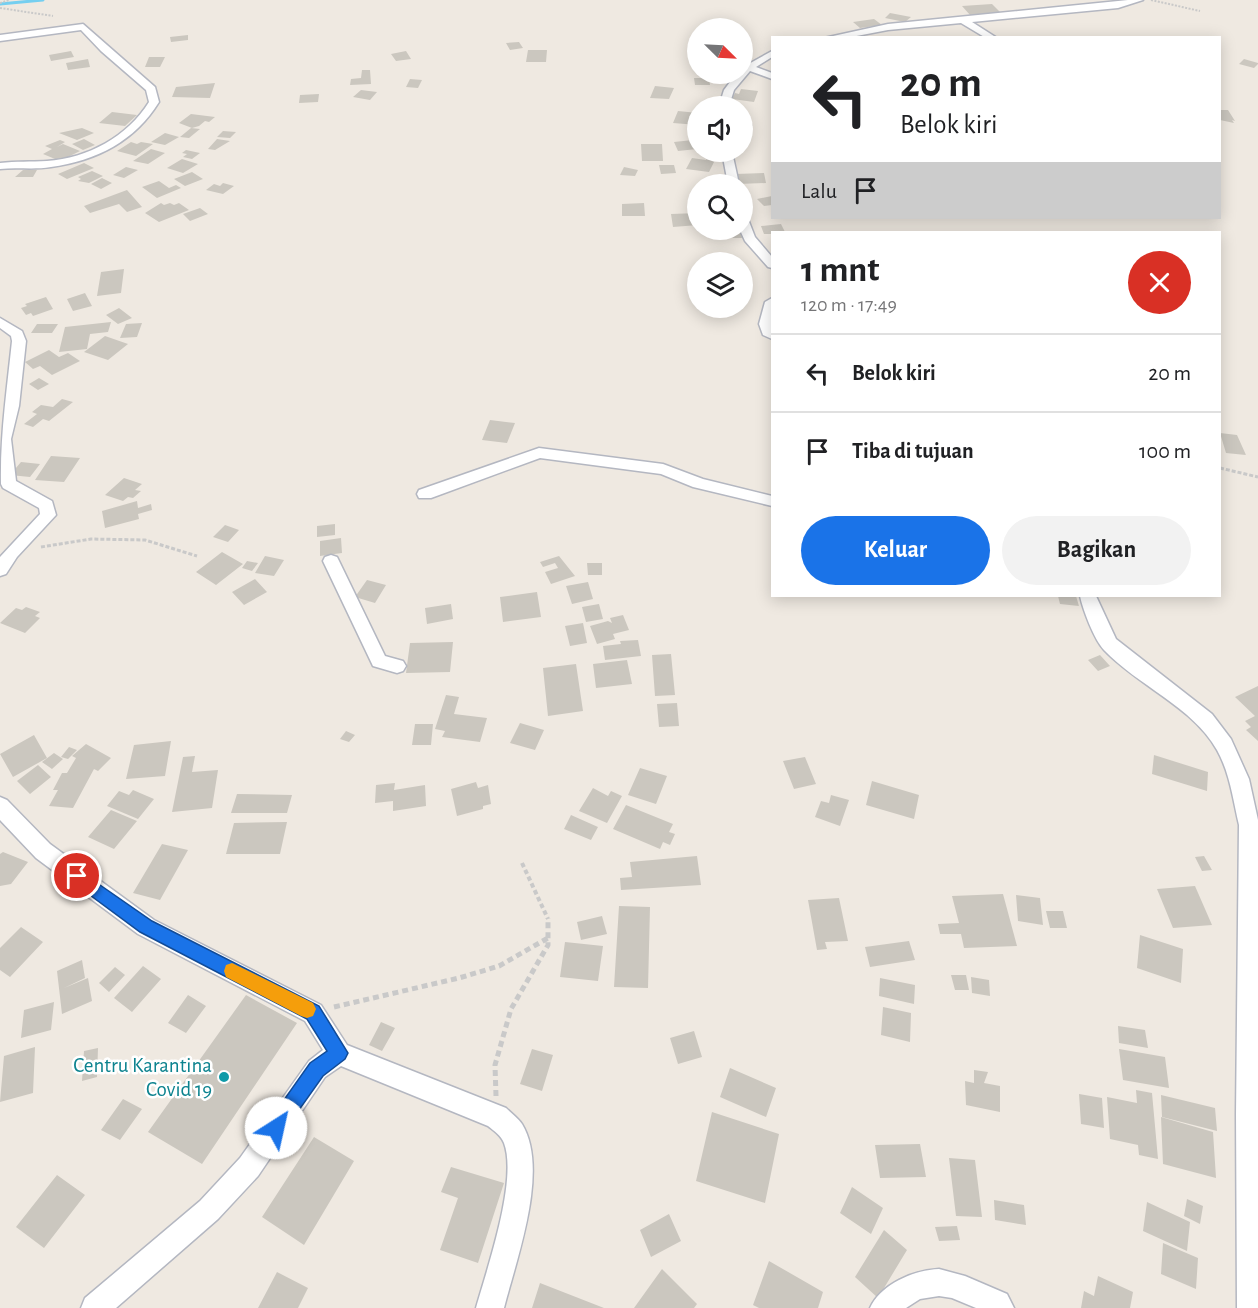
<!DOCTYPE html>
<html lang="id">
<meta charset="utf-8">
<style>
body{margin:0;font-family:"Alegreya Sans",sans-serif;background:#f2f2f2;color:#202124;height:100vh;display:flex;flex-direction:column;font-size:22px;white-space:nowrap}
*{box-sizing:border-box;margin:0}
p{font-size:20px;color:#757577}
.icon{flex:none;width:33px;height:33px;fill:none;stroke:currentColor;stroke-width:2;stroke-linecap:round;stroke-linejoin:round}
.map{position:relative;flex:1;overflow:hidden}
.side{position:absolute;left:771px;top:231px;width:450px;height:366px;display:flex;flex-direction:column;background:#fff;border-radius:0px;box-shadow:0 3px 15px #0003}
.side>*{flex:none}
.guide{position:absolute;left:771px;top:36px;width:450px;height:183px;border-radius:0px;box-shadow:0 3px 15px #0003;background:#fff;color:#202124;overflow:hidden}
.needle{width:39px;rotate:114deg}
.fabs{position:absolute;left:687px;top:18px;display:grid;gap:12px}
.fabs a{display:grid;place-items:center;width:66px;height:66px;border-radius:50%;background:#fff;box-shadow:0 3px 15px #0003;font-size:30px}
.pin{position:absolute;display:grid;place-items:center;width:51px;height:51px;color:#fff;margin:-26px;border:3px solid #fff;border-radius:50%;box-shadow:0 2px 6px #0007}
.me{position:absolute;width:66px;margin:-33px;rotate:35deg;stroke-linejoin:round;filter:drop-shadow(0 0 4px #0008)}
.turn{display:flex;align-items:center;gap:21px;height:126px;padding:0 30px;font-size:27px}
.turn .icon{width:78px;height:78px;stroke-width:2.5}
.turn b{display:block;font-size:42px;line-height:51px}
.then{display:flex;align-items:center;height:57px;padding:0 30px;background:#0003;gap:12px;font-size:22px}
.round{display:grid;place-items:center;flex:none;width:63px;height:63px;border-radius:32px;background:#f2f2f2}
.headline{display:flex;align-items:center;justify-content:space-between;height:102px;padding:0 30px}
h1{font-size:36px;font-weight:600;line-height:45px}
.primary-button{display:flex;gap:12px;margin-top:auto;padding:12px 30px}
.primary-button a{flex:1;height:69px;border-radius:36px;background:#1a73e8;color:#fff;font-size:24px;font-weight:600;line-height:69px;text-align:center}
.primary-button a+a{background:#f2f2f2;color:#202124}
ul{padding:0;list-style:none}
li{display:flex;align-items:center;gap:18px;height:78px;padding:0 30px;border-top:2px solid #e0e0e0}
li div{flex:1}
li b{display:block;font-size:22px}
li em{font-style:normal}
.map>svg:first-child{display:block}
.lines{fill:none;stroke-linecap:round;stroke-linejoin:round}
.stream{stroke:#75cff0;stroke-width:3}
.building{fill:#cbc7bf}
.minor-casing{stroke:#b4b7c1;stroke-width:3}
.path-far3{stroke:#c9c9c9;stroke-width:2;stroke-dasharray:2 1.5;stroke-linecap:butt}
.path-far2{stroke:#c9c9c9;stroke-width:3;stroke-dasharray:4 2;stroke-linecap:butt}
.path-far1{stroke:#c9c9c9;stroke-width:4;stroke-dasharray:4.5 3;stroke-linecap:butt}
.path{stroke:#c9c9c9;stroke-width:5;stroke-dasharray:6 4;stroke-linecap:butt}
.minor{fill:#fff;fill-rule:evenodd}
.route{fill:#1a73e8;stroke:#114b97;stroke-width:1.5}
.slow{fill:#f59e0b}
.culture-dot{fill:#0f9aa8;stroke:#fff;stroke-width:2}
.labels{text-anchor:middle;stroke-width:5;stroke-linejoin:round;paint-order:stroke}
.near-culture-label{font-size:21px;fill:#0d838f;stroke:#fff;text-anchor:end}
</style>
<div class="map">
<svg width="1258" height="1308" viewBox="0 0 1258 1308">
<rect width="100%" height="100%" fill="#efe9e1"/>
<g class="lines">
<path class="stream" d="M0 4 43 0"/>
</g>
<path class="building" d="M992 4 1000 12 970 15 962 6Z
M890 13 911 17 905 22 885 18Z
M874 19 882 25 860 28 853 22Z
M188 35V40L171 42 170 37Z
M519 42 523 48 510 50 506 43Z
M528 50H547L546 62H526Z
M71 51 74 57 51 61 49 55Z
M406 51 411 59 396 61 391 54Z
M149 57H165L160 67H145Z
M88 59 90 67 68 70 66 63Z
M1244 59 1258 63V64L1254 68 1239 64Z
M362 70H370L371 84 350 85 351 79 361 78Z
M694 78H709L710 85H695Z
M410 79 422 80 418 88 406 87Z
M215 83 210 98 172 97 176 87Z
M655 86 674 88 669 99 650 98Z
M741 89 758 91 754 102 732 99 735 93 739 94Z
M361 90 377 92 370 100 353 97Z
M319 94 318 102 299 103 300 95Z
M1220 110H1228L1235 121 1232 120 1234 123 1220 120Z
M678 111 698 113V125L673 123Z
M112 112 137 115 125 126 99 123Z
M191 114 215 117 209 122 205 121 199 126 192 128 179 123Z
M742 117H750L753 126 742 127Z
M82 128 94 133 77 140 59 133Z
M191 128 200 129 189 138 180 137Z
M223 131 236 132 230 138 217 137Z
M165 133 179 137 165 145 151 142Z
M84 139 95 145 83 150 72 144Z
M217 139 230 141 215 150 208 149Z
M60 140 65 142 57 147 63 144 80 151 60 161 43 154 52 149 45 146Z
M693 140 697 149 678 151 674 142Z
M131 142 137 144 141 142 153 144 136 156 117 151Z
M641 144H662L663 161H642Z
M151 149 165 153 148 164 133 161Z
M186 150 200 153 192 159 183 157 187 154 182 153Z
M708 157 716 158 709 172 686 169 692 158 706 160Z
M182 159 198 164 183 173 167 168Z
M84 163 94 168 67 179 58 174Z
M659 165H674L676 173 661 174Z
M126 167 138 170 124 178 113 175Z
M624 167 638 170 635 176 620 175Z
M23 170H37L33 177H15Z
M92 171 103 176 89 183 78 181 81 179 78 177Z
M192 172 203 179 185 186 174 179Z
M764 173 766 183 738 184 736 174Z
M102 178 112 183 101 189 91 184Z
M159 181 169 188 176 185 181 188 157 198 142 187Z
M223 183 234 186 223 194 206 190 214 184 220 186Z
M127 190 142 207 127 212 119 204 90 213 84 206Z
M772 196V205L764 206 757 199Z
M161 203 164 205 170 203 174 205 179 203 189 210 159 222 145 213Z
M644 203 645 216H622V204Z
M200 208 208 214 190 221 183 214Z
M698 213V225L673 227 671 214Z
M781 224 785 232 772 234H764L761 226Z
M707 230H741L742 238H708Z
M124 269 121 293 97 296 101 272Z
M85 293 92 306 73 311 67 299Z
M46 297 53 309 33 316 31 313 26 315 21 308 27 306 25 304Z
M119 308 132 318 118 324 106 315Z
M111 322 108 332 90 334 87 349 59 352 65 327Z
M142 323 137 337 120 338 126 324Z
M37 324H58L52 333H31Z
M105 336 128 344 108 360 84 352Z
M49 350 59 357 68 353 80 361 52 375 40 366 33 369 25 362Z
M39 378 49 384 38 390 29 384Z
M62 399 73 402 49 421 43 419 33 427 24 424 37 414 32 412 41 405 53 407Z
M490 420 515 423 507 443 482 440Z
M1220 433 1237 435 1246 455 1226 453Z
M51 456 80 458 64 482 35 480Z
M21 462 40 464 30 477 10 475Z
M124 478 142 484 135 490 141 491 133 498 128 497 123 501 105 495Z
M137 501 138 508 151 504 152 510 138 514 139 519 105 528 102 511Z
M335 524V535L317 537V526Z
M225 525 239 530 228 542 213 537Z
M341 538 342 553 320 556V541Z
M222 552 243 564 216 585 196 572Z
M265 556 284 560 274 576 255 573Z
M559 556 575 576 551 584 545 572 558 568 555 563 543 567 540 562Z
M247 561 258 563 252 571 242 568Z
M587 563H602V575H588Z
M255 579 267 592 244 605 232 592Z
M367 580 386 585 375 603 355 597Z
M588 582 593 599 572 604 566 586Z
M537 592 541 617 503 622 500 597Z
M1058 596H1076L1079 606 1060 604Z
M451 604 453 619 427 624 425 608Z
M599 604 603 619 586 622 582 607Z
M26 607 40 612 35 616 40 618 25 633 0 623 16 608 22 610Z
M623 615 629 630 613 634 615 639 597 644 590 626 608 621 612 623 610 618Z
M583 623 587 643 570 646 565 626Z
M638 640 641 656 605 660 603 646 621 644 620 641Z
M453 642 450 672 406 673 410 643Z
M671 654 675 695 655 696 652 655Z
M1100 655 1110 666 1098 671 1088 660Z
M627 660 632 684 596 688 593 664Z
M576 664 583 711 548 716 543 668Z
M1258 686V741L1246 730 1251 727 1245 721 1255 716 1235 697Z
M446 695 459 697 454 714 487 718 480 742 442 737 445 731 435 729Z
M677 703 679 726 659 727 657 704Z
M520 723 544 730 535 750 510 743Z
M415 724H433L431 745H412Z
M346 731 355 735 349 742 340 739Z
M34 735 47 758 13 777 0 754Z
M171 741 165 776 126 779 134 745Z
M86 744 111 758 98 771 94 769 73 808 49 806 58 790H53L62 773H67L76 758 72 756Z
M69 747 77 750 68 759 61 757Z
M54 753 63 759 52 769 42 762Z
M1154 755 1208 772 1207 791 1152 774Z
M195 756 192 772 218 770 212 808 172 812 183 757Z
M805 757 816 784 794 789 783 761Z
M38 765 51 777 30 794 17 781Z
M640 768 667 776 656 804 628 795Z
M872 781 919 795 914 819 866 805Z
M476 782 478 788 488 785 491 804 483 806V809L457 816 451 789Z
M395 783 394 790 425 785 426 806 393 811V801L375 803 376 785Z
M593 788 608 796 611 791 622 796 607 823 579 811Z
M133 790 154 799 138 819 107 806 119 791 129 795Z
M237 794 292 795 287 813H231Z
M831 795 849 800 840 826 815 817 821 801 829 803Z
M626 805 673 824 669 832 675 834 670 845 663 842 660 849 613 829Z
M111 810 137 821 114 849 88 837Z
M571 815 598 827 591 840 564 829Z
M287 822 280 854H226L234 823Z
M162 844 188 850 160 900 133 893Z
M3 852 28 862 11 884 0 886V854Z
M697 856 701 885 621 890 620 878 632 877 630 862Z
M1204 856 1212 870 1202 871 1195 857Z
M1195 886 1212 925 1173 928 1157 889Z
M1003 894 1017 946 964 948 961 934H940L938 924 959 923 952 896Z
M1016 895 1040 898 1043 925 1018 921Z
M839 898 848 941 825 942 827 949 817 950 808 900Z
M619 906 650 907 648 988 614 987Z
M1046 911H1063L1067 928H1050Z
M602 916 607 934 581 940 577 922Z
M21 927 43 942 10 977 0 970V948Z
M1140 935 1183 949 1181 983 1137 968Z
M909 941 915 960 870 967 865 947Z
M565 942 603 946 598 981 560 977Z
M82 960 85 978 64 988 88 978 92 1001 62 1014 57 971Z
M143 966 161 979 132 1012 114 998Z
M115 967 125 975 109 992 99 983Z
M951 975H966L969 990H955Z
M971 977 989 980 990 996 972 993Z
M880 978 915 985 914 1004 879 996Z
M188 995 206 1006 186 1033 168 1023Z
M246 995 297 1023 202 1164 148 1132Z
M54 1002 51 1030 21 1038 24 1010Z
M883 1007 911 1013 910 1042 881 1035Z
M381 1022 395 1028 382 1051 369 1045Z
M1118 1026 1145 1030 1148 1048 1119 1043Z
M694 1031 702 1057 678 1064 670 1038Z
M35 1047 33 1093 0 1102 4 1056Z
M98 1048 97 1077 82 1081 84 1051Z
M532 1049 553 1055 542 1091 520 1084Z
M1119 1049 1165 1057 1169 1088 1123 1080Z
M730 1068 776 1088 766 1117 720 1097Z
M974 1070 988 1072 984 1083 1000 1086V1112L966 1105 965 1081 974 1083Z
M1136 1090 1152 1093 1158 1159 1139 1155 1138 1145 1110 1139 1107 1097 1137 1103Z
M1079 1094 1102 1098 1104 1128 1081 1124Z
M1161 1095 1215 1108 1217 1131 1162 1117Z
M123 1099 142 1109 120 1140 101 1130Z
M712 1112 779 1134 765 1203 696 1181Z
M1161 1117 1213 1132 1216 1178 1163 1164Z
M314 1137 354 1161 304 1245 262 1217Z
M920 1144 926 1177 880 1178 875 1145Z
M949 1158 975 1160 982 1217 956 1216Z
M451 1167 504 1183 478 1263 440 1250 458 1198 441 1192Z
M57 1175 85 1195 44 1248 16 1227Z
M852 1187 883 1208 871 1234 840 1213Z
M1187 1199 1203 1206 1200 1224 1184 1216Z
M994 1200 1024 1205 1026 1225 995 1220Z
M1147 1202 1190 1222 1187 1251 1143 1231Z
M669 1214 681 1241 651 1257 640 1230Z
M957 1226 960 1240 939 1241 935 1227Z
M884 1230 907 1250 878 1298 855 1277Z
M1163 1243 1198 1258 1196 1289 1161 1274Z
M769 1261 823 1292 818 1308H759L753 1305Z
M662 1269 697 1304 694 1308H634Z
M277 1272 308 1288 298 1308H258Z
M1098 1276 1133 1292 1130 1308H1081L1084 1291 1094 1296Z
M540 1283 604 1308H532Z"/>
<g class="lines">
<defs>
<path id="minor" d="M1128 0H1143L1118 8 972 22 997 38H986L961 23 888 30 846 38H824L888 24Z
M83 24 155 87 159 102C135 141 96 161 51 167 34 170 17 167 0 169V163C16 161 31 162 47 161 88 158 127 137 149 102L146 90 101 51 81 30 0 41V35Z
M772 51V57L756 67 772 73V79L750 71 734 90 729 106H719L724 90 736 74H742L745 66Z
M722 152H732L739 184H728Z
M742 216 748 219 755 237 772 257V268L768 267 745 241 740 230H742Z
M772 298V339L763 335 759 324 765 302Z
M0 318 22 331 26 341 19 406 11 439 16 481 52 501 56 515 17 557 6 574 0 576V557L40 514 39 508 3 488 1 484C0 436 7 389 12 341L11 336 0 328Z
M539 448 663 464 703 479 772 496V506L693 487 661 474 540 458 431 498H419L417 494 419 490Z
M331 555 337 557 339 561 385 656 403 661 406 666 403 671 397 673 373 666 323 561 325 557Z
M1080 596H1096L1116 639 1212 714 1231 739 1249 779 1258 820V1308H1237L1236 1114 1239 825C1233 800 1230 773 1217 750 1192 706 1138 686 1104 650 1094 639 1083 610 1080 596Z
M0 797 7 800 50 844 154 920 321 1005 347 1045 506 1108C511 1113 518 1118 522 1124 550 1170 516 1260 504 1308H476C487 1269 518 1180 504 1143 501 1135 494 1131 488 1126L341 1066 325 1077 258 1176 218 1219 116 1308H81L85 1298 200 1201 240 1158 309 1061 323 1050 305 1021 138 934 36 858 0 820Z
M939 1269 965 1276 1007 1294 1014 1308H976L952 1298 939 1296 920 1299 906 1308H870C881 1284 914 1270 939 1269Z"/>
</defs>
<use href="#minor" class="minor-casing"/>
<path class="path-far3" d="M1151 0 1200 11
M0 3 9 0
M0 8 53 16"/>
<path class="path-far2" d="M1220 468 1258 477
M41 547 91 539 145 540 197 556"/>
<path class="path-far1" d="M522 863 548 919"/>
<path class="path" d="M334 1007 459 978 499 966 548 938
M496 1096 495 1065 511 1009 548 945V918"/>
<use href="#minor" class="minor"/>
</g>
<path class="route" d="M77 869 152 921 319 1006 348 1053 345 1059 323 1076 282 1134 276 1137 269 1134 267 1128 269 1121 310 1063 327 1051 307 1019 140 932 71 881 69 876 71 871Z"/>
<path class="slow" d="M232 963 313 1003 316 1009 313 1016 307 1018 301 1016 226 977 224 971 226 965Z"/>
<circle class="culture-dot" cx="224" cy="1077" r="6"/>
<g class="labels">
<g class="near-culture-label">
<text x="212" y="1072">Centru Karantina<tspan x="212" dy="24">Covid 19</tspan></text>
</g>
</g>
</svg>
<div class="fabs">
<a><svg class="needle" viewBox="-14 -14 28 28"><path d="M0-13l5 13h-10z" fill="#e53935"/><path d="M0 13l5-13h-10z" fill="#757577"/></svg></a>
<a><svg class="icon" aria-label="sound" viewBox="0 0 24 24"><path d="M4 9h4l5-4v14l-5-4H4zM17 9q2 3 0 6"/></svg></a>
<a><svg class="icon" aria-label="search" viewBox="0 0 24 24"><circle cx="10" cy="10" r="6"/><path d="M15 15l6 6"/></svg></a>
<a><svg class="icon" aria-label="layers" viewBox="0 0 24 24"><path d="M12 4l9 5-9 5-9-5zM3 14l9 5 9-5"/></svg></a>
</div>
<div class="pin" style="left:77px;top:876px;background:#d93025"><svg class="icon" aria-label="arrive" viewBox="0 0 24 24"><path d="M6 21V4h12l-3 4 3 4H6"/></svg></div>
<svg class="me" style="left:276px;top:1128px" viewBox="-20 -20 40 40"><circle r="19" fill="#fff"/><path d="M0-13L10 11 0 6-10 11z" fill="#1a73e8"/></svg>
<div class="guide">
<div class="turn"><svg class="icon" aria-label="left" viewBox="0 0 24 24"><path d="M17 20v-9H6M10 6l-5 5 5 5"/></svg><div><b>20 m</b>Belok kiri</div></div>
<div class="then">Lalu<svg class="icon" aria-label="arrive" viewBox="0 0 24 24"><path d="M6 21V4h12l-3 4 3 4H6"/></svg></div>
</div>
<section class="side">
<div class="headline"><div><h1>1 mnt</h1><p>120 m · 17:49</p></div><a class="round" style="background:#d93025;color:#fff"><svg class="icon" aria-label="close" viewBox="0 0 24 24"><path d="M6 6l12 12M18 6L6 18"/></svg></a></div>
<ul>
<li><svg class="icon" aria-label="left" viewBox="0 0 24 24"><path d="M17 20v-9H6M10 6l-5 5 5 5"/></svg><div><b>Belok kiri</b></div><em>20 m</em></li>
<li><svg class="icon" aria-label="arrive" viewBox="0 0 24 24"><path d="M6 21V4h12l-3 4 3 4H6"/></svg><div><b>Tiba di tujuan</b></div><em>100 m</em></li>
</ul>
<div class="primary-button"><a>Keluar</a><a>Bagikan</a></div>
</section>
</div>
